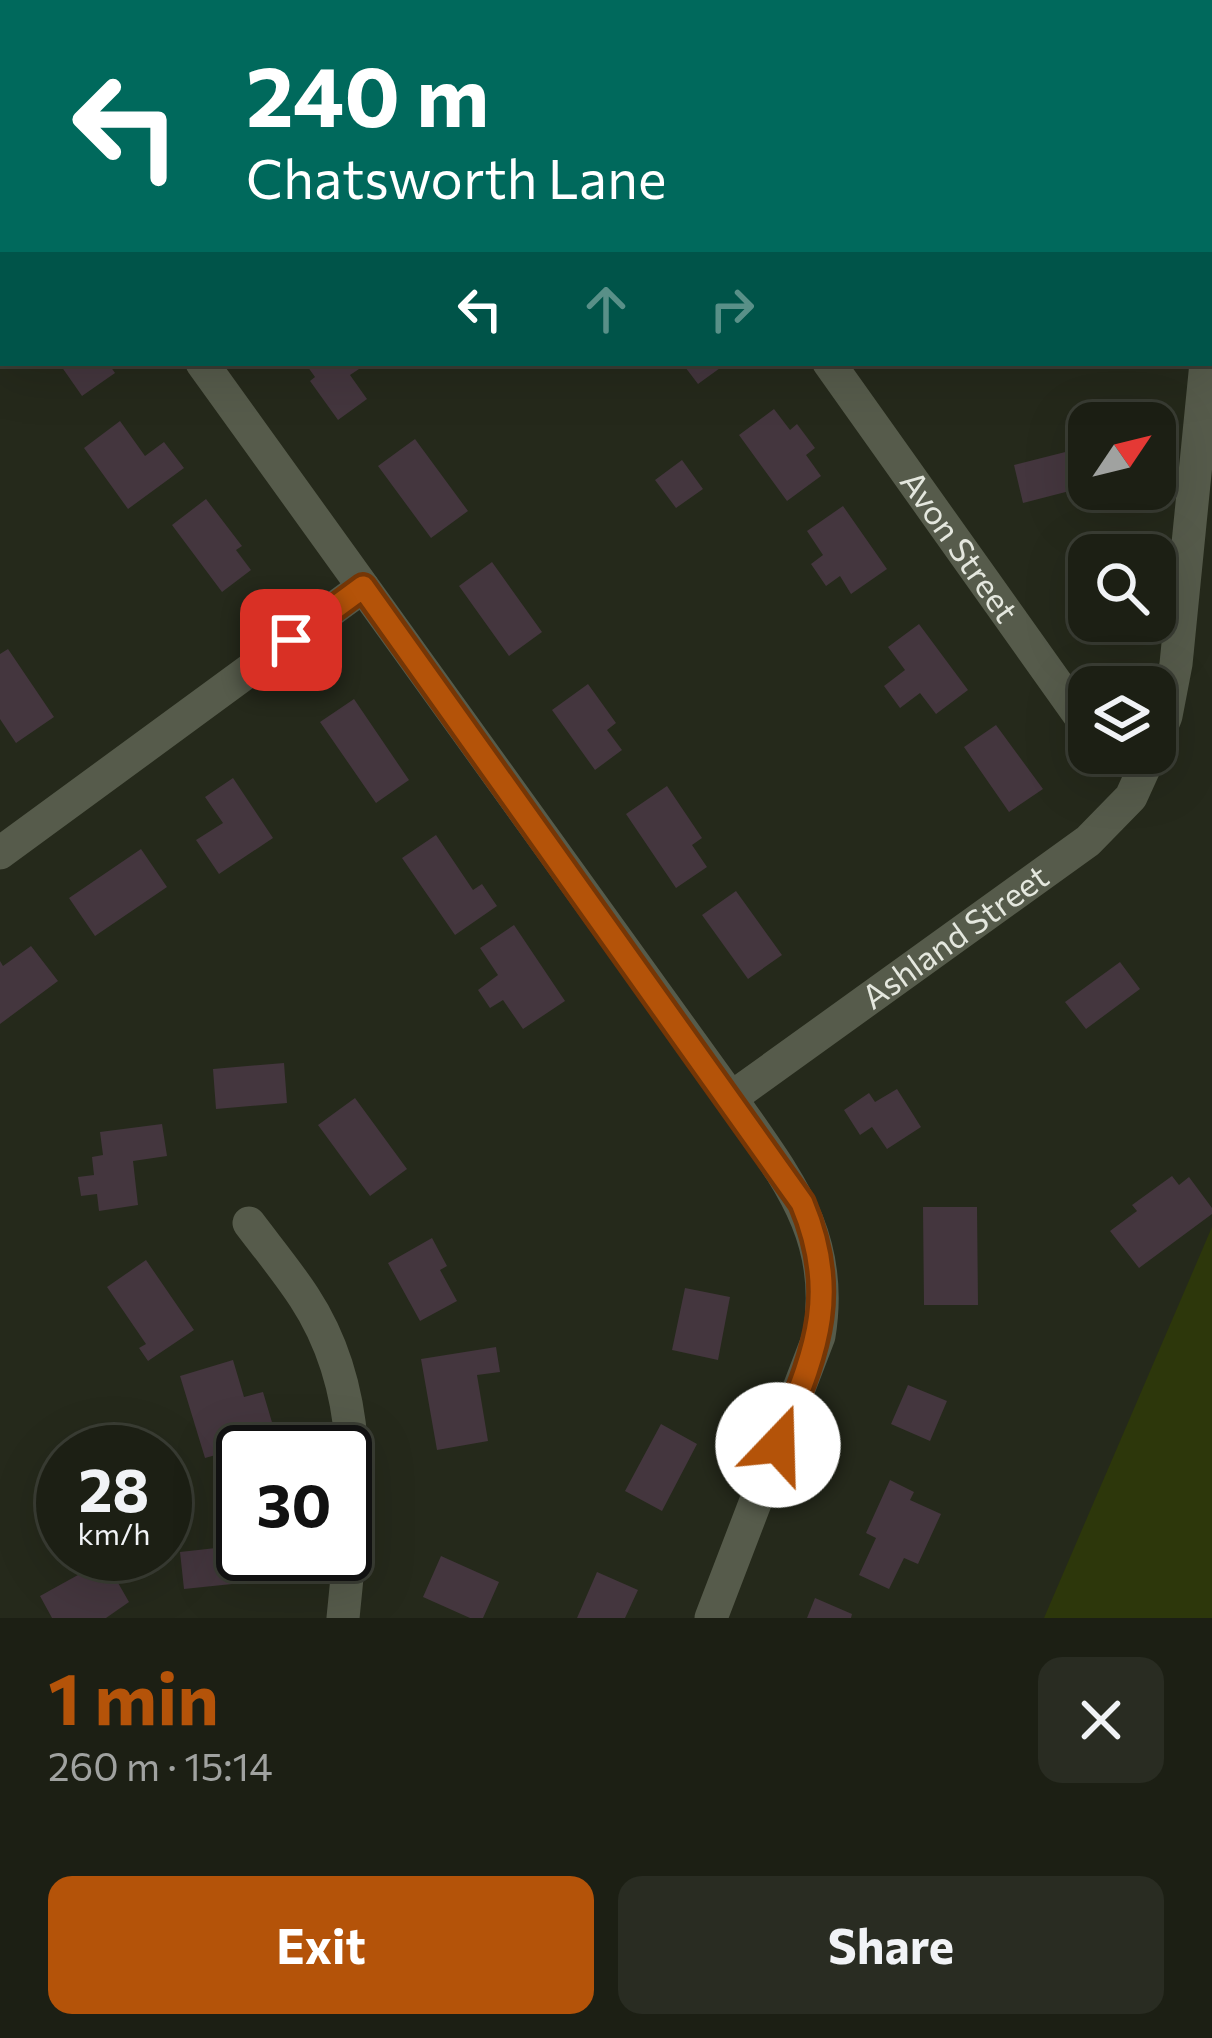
<!DOCTYPE html>
<meta charset="utf-8">
<style>
body{margin:0;font-family:Commissioner,sans-serif;background:#292c22;color:#f1f3f6;height:100vh;display:flex;flex-direction:column;font-size:45px;white-space:nowrap}
*{box-sizing:border-box;margin:0}
p{font-size:39px;color:#a0a2a0}
.icon{flex:none;width:66px;height:66px;fill:none;stroke:currentColor;stroke-width:2;stroke-linecap:round;stroke-linejoin:round}
.map{position:relative;height:1618px;overflow:hidden}
.drawer{display:flex;flex-direction:column;background:#1c1f14;flex:1}
.drawer>*{flex:none}
.guide{position:absolute;left:0px;top:0px;width:1212px;height:366px;box-shadow:0 12px 48px #0002,0 0 0 3px #3a3d34;background:#00695c;color:#fff;overflow:hidden}
.needle{width:78px;rotate:55deg}
.fabs{position:absolute;left:1068px;top:402px;display:grid;gap:24px}
.fabs a{display:grid;place-items:center;width:108px;height:108px;border-radius:24px;background:#1c1f14;box-shadow:0 12px 48px #0002,0 0 0 3px #3a3d34;font-size:60px}
.speed{position:absolute;left:36px;top:1425px;display:flex;gap:24px;font-size:60px;font-weight:700;text-align:center}
.speed>*{display:grid;place-content:center;width:156px;height:156px;border-radius:50%;background:#1c1f14;box-shadow:0 12px 48px #0002,0 0 0 3px #3a3d34;line-height:1}
.speed small{font-size:30px;font-weight:400}
.speed .limit{border:6px solid #111;border-radius:18px;background:#fff;color:#111}
.pin{position:absolute;display:grid;place-items:center;width:102px;height:102px;color:#fff;margin:-51px;border-radius:24px;box-shadow:0 6px 18px #0006}
.me{position:absolute;width:132px;margin:-66px;rotate:21deg;stroke-linejoin:round;filter:drop-shadow(0 0 9px #0008)}
.turn{display:flex;align-items:center;gap:42px;height:252px;padding:0 48px;font-size:54px}
.turn .icon{width:156px;height:156px;stroke-width:2.5}
.turn b{display:block;font-size:84px;line-height:102px}
.lanes{display:flex;align-items:center;height:114px;padding:0 48px;background:#0003;justify-content:center;gap:60px;direction:ltr}
.lanes .off{opacity:.35}
.round{display:grid;place-items:center;flex:none;width:126px;height:126px;border-radius:24px;background:#292c22}
.overview{display:flex;align-items:center;justify-content:space-between;height:204px;padding:0 48px}
h1{font-size:72px;font-weight:700;line-height:90px;color:#b45309}
.button{display:flex;gap:24px;margin-top:auto;padding:24px 48px}
.button a{flex:1;height:138px;border-radius:24px;background:#b45309;color:#fff;font-size:48px;font-weight:700;line-height:138px;text-align:center}
.button a+a{background:#292c22;color:#f1f3f6}
.map>svg:first-child{display:block}
.green{fill:#2d370b}
.building{fill:#44363e}
.lines{fill:none;stroke-linecap:round;stroke-linejoin:round}
.street{stroke:#565b4b;stroke-width:33}
.route-casing{stroke:#753606;stroke-width:30}
.route{stroke:#b45309;stroke-width:21}
.labels{text-anchor:middle;stroke-width:12;stroke-linejoin:round;paint-order:stroke}
.street-label{font-size:33px;fill:#e4e7de;stroke:#1b1f12}
</style>
<div class="map">
<svg width="1212" height="1618" viewBox="0 0 1212 1618">
<rect width="100%" height="100%" fill="#25291b"/>
<path class="green" d="M1212 1227V1618H1044Z"/>
<path class="building" d="M59 363H108L115 373 82 396Z
M305 363H355L359 369 350 375 367 399 338 420 310 381 315 377Z
M682 363H727L698 384Z
M774 409 790 430 797 424 815 448 806 455 821 476 787 501 739 435Z
M120 421 145 456 164 442 184 468 128 509 84 448Z
M415 439 468 511 431 538 378 466Z
M1089 446V486L1023 503 1014 465Z
M682 460 703 489 676 508 655 480Z
M206 499 242 546 236 550 251 570 222 592 172 525Z
M843 506 887 569 851 594 840 576 826 586 811 564 823 555 807 531Z
M492 562 542 632 509 656 459 586Z
M919 624 968 690 936 714 920 693 900 708 884 686 905 670 888 647Z
M8 649 54 717 16 743 0 719V654Z
M588 684 616 723 607 730 622 750 595 770 552 710Z
M354 699 409 780 376 803 320 722Z
M996 725 1043 789 1009 812 964 747Z
M233 778 273 838 219 874 196 840 223 823 205 797Z
M667 786 702 838 692 845 707 867 676 888 626 814Z
M436 835 473 890 482 884 497 906 455 935 402 858Z
M141 849 167 887 95 936 69 898Z
M736 891 782 955 748 979 702 915Z
M514 925 565 1001 523 1029 503 1000 490 1008 478 990 498 975 480 948Z
M31 946 58 981 0 1024V961L3 966Z
M1120 962 1140 989 1086 1029 1065 1002Z
M284 1063 287 1103 216 1109 213 1069Z
M897 1089 921 1127 887 1149 872 1127 860 1135 844 1110 869 1093 875 1102Z
M355 1098 407 1169 370 1196 318 1125Z
M162 1124 167 1156 133 1161 138 1205 99 1211 97 1194 81 1196 78 1177 94 1175 92 1157 103 1155 100 1132Z
M1172 1176 1179 1185 1189 1177 1212 1208V1214L1139 1268 1110 1231 1137 1211 1132 1205Z
M923 1207H977L978 1305H924Z
M432 1238 447 1266 440 1270 457 1301 420 1321 388 1263Z
M146 1260 194 1330 148 1361 139 1348 146 1344 107 1287Z
M685 1288 730 1297 718 1360 672 1350Z
M496 1347 500 1372 477 1375 488 1441 437 1450 421 1359Z
M233 1360 244 1397 263 1392 274 1429 227 1443 230 1451 205 1458 180 1376Z
M908 1385 947 1401 930 1441 891 1424Z
M661 1424 697 1444 662 1511 625 1491Z
M890 1480 914 1492 910 1500 941 1514 918 1564 904 1558 889 1589 859 1575 876 1538 866 1533Z
M243 1545V1554H266L269 1580 184 1589 180 1552Z
M441 1556 499 1582 483 1618H470L423 1597Z
M105 1560 129 1602 106 1618H52L40 1596Z
M597 1572 638 1590 625 1618H577Z
M815 1598 852 1614 851 1618H807Z"/>
<g class="lines">
<g class="street">
<path d="M572 0 574 3"/>
<path d="M0 83 3 87"/>
<path d="M1209 330 1212 300"/>
<path d="M202 363 731 1098C785 1177 836 1234 819 1336L711 1618"/>
<path id="s1" d="M829 363 1089 729"/>
<path d="M1155 743 1166 716 1176 664 1206 363"/>
<path d="M0 853 363 587"/>
<path id="s2" d="M731 1098 1088 841 1131 797 1151 753"/>
<path d="M249 1223C267 1247 287 1271 304 1297 369 1396 354 1507 343 1618"/>
</g>
</g>
<g class="lines">
<defs>
<path id="route" d="M291 640 363 587 802 1203C842 1298 813 1356 778 1445"/>
</defs>
<use href="#route" class="route-casing"/>
<use href="#route" class="route"/>
</g>
<g class="labels">
<g class="street-label">
<text dy="12" stroke="none"><textPath href="#s1" startOffset="225">Avon Street</textPath></text>
<text dy="12" stroke="none"><textPath href="#s2" startOffset="276">Ashland Street</textPath></text>
</g>
</g>
</svg>
<div class="fabs">
<a><svg class="needle" viewBox="-14 -14 28 28"><path d="M0-13l5 13h-10z" fill="#e53935"/><path d="M0 13l5-13h-10z" fill="#a0a2a0"/></svg></a>
<a><svg class="icon" aria-label="search" viewBox="0 0 24 24"><circle cx="10" cy="10" r="6"/><path d="M15 15l6 6"/></svg></a>
<a><svg class="icon" aria-label="layers" viewBox="0 0 24 24"><path d="M12 4l9 5-9 5-9-5zM3 14l9 5 9-5"/></svg></a>
</div>
<div class="speed"><div>28<small>km/h</small></div><div class="limit">30</div></div>
<div class="pin" style="left:291px;top:640px;background:#d93025"><svg class="icon" aria-label="arrive" viewBox="0 0 24 24"><path d="M6 21V4h12l-3 4 3 4H6"/></svg></div>
<svg class="me" style="left:778px;top:1445px" viewBox="-20 -20 40 40"><circle r="19" fill="#fff"/><path d="M0-13L10 11 0 6-10 11z" fill="#b45309"/></svg>
<div class="guide">
<div class="turn"><svg class="icon" aria-label="left" viewBox="0 0 24 24"><path d="M17 20v-9H6M10 6l-5 5 5 5"/></svg><div><b>240 m</b>Chatsworth Lane</div></div>
<div class="lanes"><svg class="icon" aria-label="left" viewBox="0 0 24 24"><path d="M17 20v-9H6M10 6l-5 5 5 5"/></svg><svg class="icon off" aria-label="ahead" viewBox="0 0 24 24"><path d="M12 20V5M6 11l6-6 6 6"/></svg><svg class="icon off" aria-label="right" viewBox="0 0 24 24"><path d="M7 20v-9h11M14 6l5 5-5 5"/></svg></div>
</div>
</div>
<section class="drawer">
<div class="overview"><div><h1>1 min</h1><p>260 m · 15:14</p></div><a class="round"><svg class="icon" aria-label="close" viewBox="0 0 24 24"><path d="M6 6l12 12M18 6L6 18"/></svg></a></div>
<div class="button"><a>Exit</a><a>Share</a></div>
</section>
